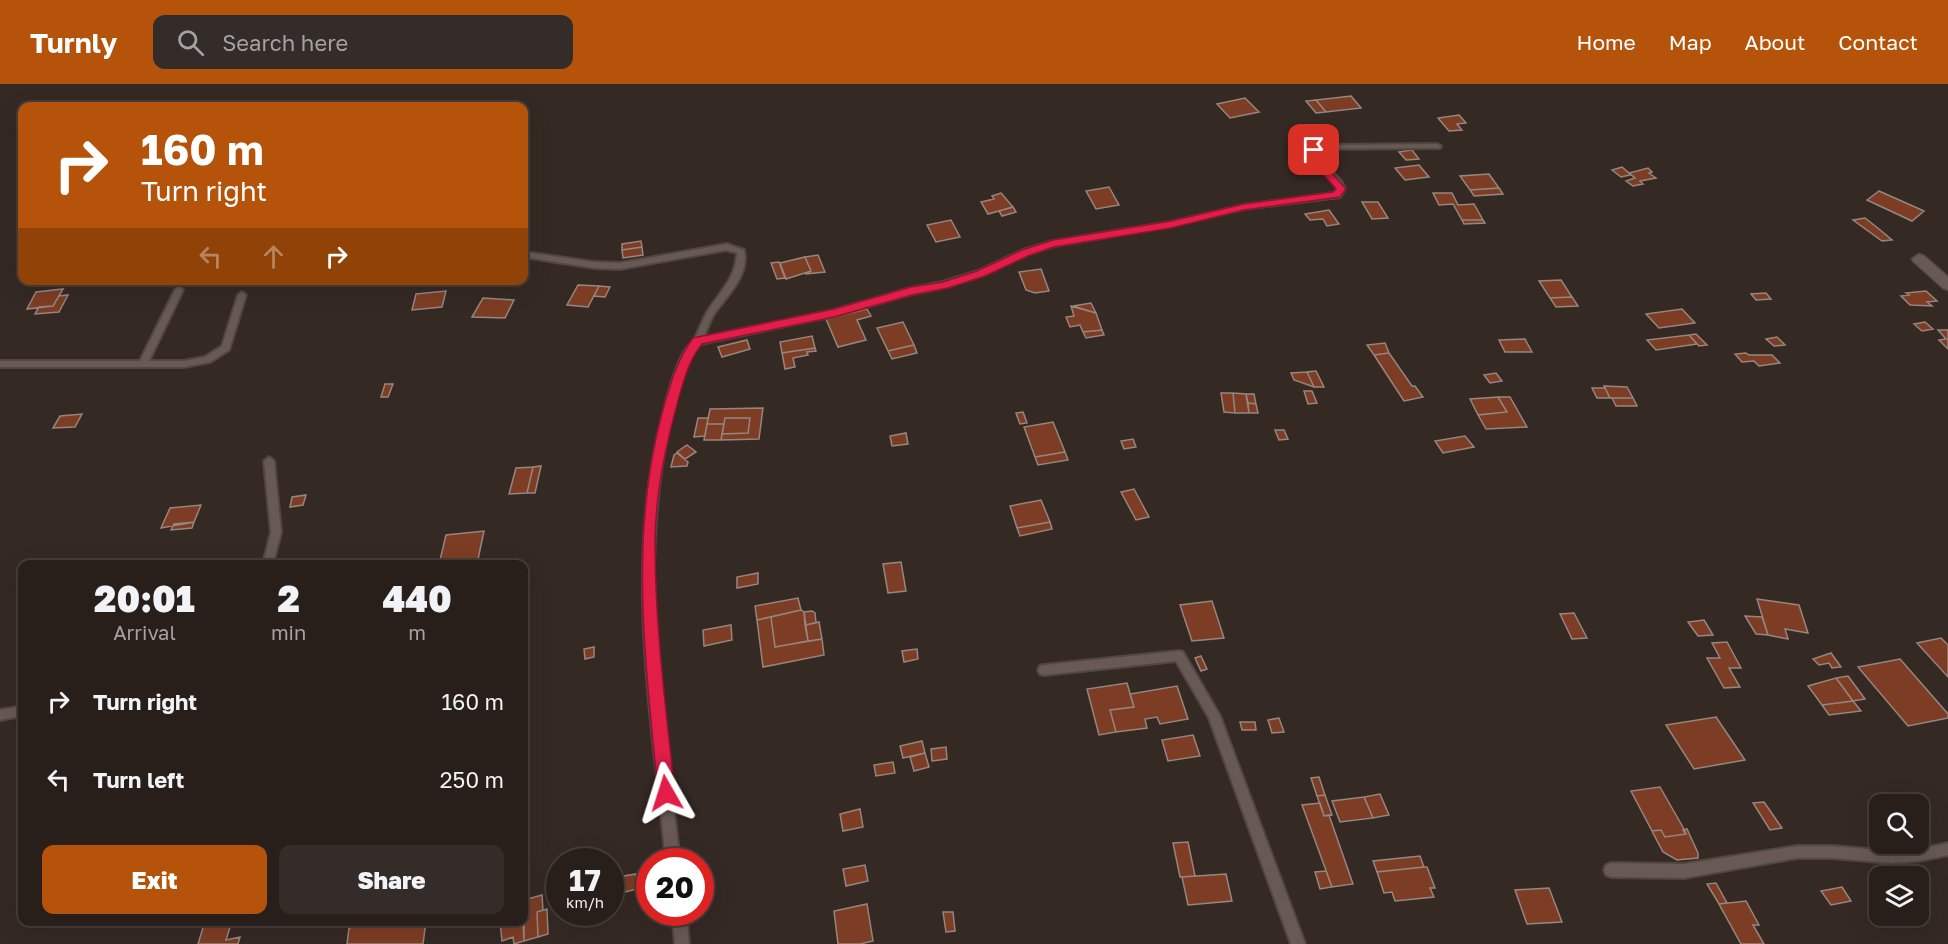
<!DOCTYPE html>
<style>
body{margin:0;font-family:"Golos Text",sans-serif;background:#342c28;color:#f1f3f6;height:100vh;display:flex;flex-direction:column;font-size:22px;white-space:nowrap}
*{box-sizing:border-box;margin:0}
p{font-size:20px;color:#a5a2a3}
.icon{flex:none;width:33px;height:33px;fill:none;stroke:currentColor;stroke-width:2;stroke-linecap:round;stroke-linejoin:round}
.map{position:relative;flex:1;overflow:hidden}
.sheet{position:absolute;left:18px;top:476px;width:510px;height:366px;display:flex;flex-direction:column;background:#281f1b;border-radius:12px;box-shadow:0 6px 24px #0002,0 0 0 2px #443d3a}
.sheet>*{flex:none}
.hud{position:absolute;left:18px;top:18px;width:510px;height:183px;border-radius:12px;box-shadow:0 6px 24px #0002,0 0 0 2px #443d3a;background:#b45309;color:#fff;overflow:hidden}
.controls{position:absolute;left:1869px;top:710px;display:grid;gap:12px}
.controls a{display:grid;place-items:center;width:60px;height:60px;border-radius:12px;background:#281f1b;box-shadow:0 6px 24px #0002,0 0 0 2px #443d3a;font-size:30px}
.speed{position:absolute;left:546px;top:764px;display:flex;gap:12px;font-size:30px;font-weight:700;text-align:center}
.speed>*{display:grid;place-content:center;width:78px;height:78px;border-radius:50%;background:#281f1b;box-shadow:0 6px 24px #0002,0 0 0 2px #443d3a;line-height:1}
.speed small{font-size:15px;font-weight:400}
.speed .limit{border:9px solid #d22;background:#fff;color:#111}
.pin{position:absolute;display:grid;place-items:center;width:51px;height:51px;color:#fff;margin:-26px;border-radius:12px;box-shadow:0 3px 9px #0006}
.me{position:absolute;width:66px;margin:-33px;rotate:354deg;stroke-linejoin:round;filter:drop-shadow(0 0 4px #0008)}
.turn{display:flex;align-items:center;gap:21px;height:126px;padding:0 24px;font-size:27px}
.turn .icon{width:78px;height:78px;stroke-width:2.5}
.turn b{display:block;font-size:42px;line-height:51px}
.lanes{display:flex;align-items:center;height:57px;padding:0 24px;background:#0003;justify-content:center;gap:30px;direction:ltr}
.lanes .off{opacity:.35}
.eta{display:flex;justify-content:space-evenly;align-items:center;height:102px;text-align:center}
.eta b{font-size:36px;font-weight:800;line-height:42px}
.button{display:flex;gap:12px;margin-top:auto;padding:12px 24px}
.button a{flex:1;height:69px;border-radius:12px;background:#b45309;color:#fff;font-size:24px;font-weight:800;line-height:69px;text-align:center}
.button a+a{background:#342c28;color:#f1f3f6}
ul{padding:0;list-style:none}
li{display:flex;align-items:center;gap:18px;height:78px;padding:0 24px}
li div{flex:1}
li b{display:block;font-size:22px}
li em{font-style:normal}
header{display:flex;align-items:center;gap:36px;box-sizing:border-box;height:84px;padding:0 30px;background:#b45309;color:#fff}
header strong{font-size:28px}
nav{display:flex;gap:33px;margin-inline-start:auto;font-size:21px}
.search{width:420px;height:54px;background:#342c28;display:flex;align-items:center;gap:15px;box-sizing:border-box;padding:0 21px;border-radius:12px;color:#a5a2a3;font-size:22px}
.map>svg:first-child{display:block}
.building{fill:#7d3d24;stroke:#958680;stroke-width:1.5}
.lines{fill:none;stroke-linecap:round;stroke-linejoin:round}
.lane-casing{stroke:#524643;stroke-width:4}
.street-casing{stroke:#524643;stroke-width:3}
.lane{fill:#685954;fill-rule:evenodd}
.street{fill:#685954;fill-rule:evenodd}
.route{fill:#e11d48;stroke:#92132f;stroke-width:1.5}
</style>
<header>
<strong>Turnly</strong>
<div class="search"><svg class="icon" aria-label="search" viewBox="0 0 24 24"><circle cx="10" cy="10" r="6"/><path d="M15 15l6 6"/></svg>Search here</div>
<nav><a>Home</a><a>Map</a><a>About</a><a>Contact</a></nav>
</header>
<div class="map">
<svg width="1948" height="860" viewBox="0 0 1948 860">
<rect width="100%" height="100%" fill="#352924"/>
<path class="building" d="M1351 12 1361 24 1326 28 1316 16Z
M1245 14 1259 28 1230 34 1217 20Z
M1316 16 1326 28 1316 29 1306 17Z
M1459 31 1466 39 1457 40 1462 46 1449 47 1438 34Z
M1412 66 1419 75 1406 76 1399 68Z
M1419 81 1429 93 1405 96 1395 84Z
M1622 83 1629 89 1630 91 1621 93 1612 86Z
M1648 84 1652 88 1649 89 1656 94 1640 97 1643 100 1633 102 1626 97 1635 94 1629 89Z
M1489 90 1499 104 1470 106 1460 92Z
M1109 103 1119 121 1096 125 1086 107Z
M1499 104 1503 110 1474 112 1470 106Z
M1879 107 1924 127 1912 137 1867 116Z
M1001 109 1013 123 988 130 981 118 994 115 992 112Z
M1433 109H1452L1458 121 1474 120 1483 136H1462L1453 120 1439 121Z
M1362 118H1378L1388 134 1372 135Z
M1013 123 1016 128 1002 132 999 127Z
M1329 126 1339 140 1327 142 1323 135 1310 136 1305 130Z
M1865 134 1879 145 1892 156 1882 157 1853 136Z
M951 136 960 153 936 158 927 141Z
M1462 136H1483L1485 139 1464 140Z
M641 157 642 163 622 166V160Z
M642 163 643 171 623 174 622 166Z
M818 171 825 188 805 190 811 187 805 173Z
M805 173 811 187 786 195 780 179Z
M779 178 785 194 777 195 771 179Z
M1041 185 1049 207 1035 209 1026 206 1019 188Z
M227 196H245L244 200 225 202Z
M1561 196 1572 213 1550 214 1539 197Z
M578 201 599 202 588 223 567 221Z
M599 202 610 203 605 213 594 212Z
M63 205 53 222 27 225 36 208Z
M446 207 442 223 412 226 416 210Z
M1926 207 1937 217 1927 218 1932 222 1910 221 1901 212 1909 211 1906 209Z
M1766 209 1771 215 1756 216 1751 210Z
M68 211 59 228 35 230 39 223 53 222 59 212Z
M1572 213 1578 222 1556 223 1550 214Z
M483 214 514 216 505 234 472 233Z
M1091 219 1096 229 1073 222Z
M1071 222 1096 229 1102 246 1083 248 1080 241 1070 243 1066 233 1074 232Z
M867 225 871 232 857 236 866 256 838 263 826 235Z
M1682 225 1695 239 1659 244 1646 230Z
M903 238 914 261 888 267 877 244Z
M1925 238 1933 245 1922 247 1914 240Z
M1102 246 1104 251 1086 254 1083 248Z
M1938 246H1948V265L1939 256 1946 255Z
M1696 250 1707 261 1699 262 1689 251Z
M1689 251 1697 260 1656 266 1647 256Z
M812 252 815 264 782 269 780 258Z
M1777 253 1785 261 1774 262 1766 255Z
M1525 255 1532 268H1505L1499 256Z
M747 256 750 265 722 273 718 263Z
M1385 259 1389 269 1374 271 1367 261Z
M914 261 917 269 892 275 888 267Z
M815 264 816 267 807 268 808 271 793 274 795 283 785 285 782 269Z
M1389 269 1412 302H1415L1423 313 1404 317 1374 271Z
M1746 269 1749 271H1772L1780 279 1759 282 1754 277 1742 278 1735 270Z
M1316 287 1324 303H1314L1307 288Z
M1307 288 1314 303 1294 296 1291 289Z
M1496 289 1502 297 1490 299 1484 291Z
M385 300H393L388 313H381Z
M1604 302 1627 303 1633 314H1610Z
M1592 304H1605L1610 314H1597Z
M1304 307H1312L1317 319 1308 320Z
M1221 309H1233L1235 329 1224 328Z
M1233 309 1246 310 1249 329H1235Z
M1246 310H1254L1256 320 1248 319Z
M1498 313H1510L1527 343 1486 345 1478 331 1507 328Z
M1498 313 1507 328 1478 331 1470 315Z
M1612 314H1633L1637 322H1616Z
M1248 319 1256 320 1258 329H1249Z
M763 324 759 355 721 356 722 350 748 349 750 334H725L724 340H707L710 325Z
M1023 328 1027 339 1020 340 1016 329Z
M82 330 75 343 53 344 60 332Z
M698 334H708L705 352 694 353Z
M725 334H750L748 349 722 350Z
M1053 338 1065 368 1035 373 1024 343Z
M707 340H724L721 356H704Z
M1275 346H1284L1288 355 1279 356Z
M906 349 908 360 892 362 890 352Z
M1465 352 1474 363 1443 369 1435 357Z
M1133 355 1136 363 1124 365 1121 357Z
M687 361 696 368 685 375 677 368Z
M1065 368 1068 376 1038 381 1035 373Z
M677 369 688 378 687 382 671 383 674 371Z
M541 382 535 409H527L533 383Z
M533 383 527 409 509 410 516 384Z
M1134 405 1149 433 1136 436 1121 408Z
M306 411 303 421 290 423 292 413Z
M1041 416 1050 438 1017 444 1010 422Z
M201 421 194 438 161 444 170 424Z
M194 438 192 444 171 446 174 440Z
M1050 438 1052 445 1020 452 1017 444Z
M484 447 477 480H449L450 476H440L446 451Z
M901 478 906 507 888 509 883 480Z
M758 489V500L737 504V493Z
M798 514 801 526 757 536 755 522Z
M1757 515 1799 521 1808 549 1785 545 1788 555 1768 551Z
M1212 517 1224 554 1192 557 1180 521Z
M801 526 804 528 808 557 775 563 771 533Z
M812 527 815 529 816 539 805 541 804 528Z
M1574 529 1587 554 1572 555 1560 530Z
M1745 532 1762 533 1768 551 1756 550Z
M771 533 775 563 822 555 824 571 763 583 757 536Z
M1704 536 1713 551 1698 552 1688 538Z
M819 538 822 555 808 557 805 541Z
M731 541 732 556 704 562 703 546Z
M1941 554 1948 561V593L1917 559Z
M1727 558 1741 584H1729L1740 603 1724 604 1707 574H1720L1712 559Z
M594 563V573L585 575 584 565Z
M917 565 918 575 904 578 902 567Z
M1831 569 1841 583 1832 584 1829 579 1819 581 1813 575Z
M1201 572 1207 585 1201 587 1195 574Z
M1900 575 1948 630V634L1908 642 1858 583Z
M1848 592 1865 615 1853 617 1836 594Z
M1836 594 1853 617 1822 621 1808 602Z
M1127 599 1134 623 1110 626 1116 648 1099 651 1087 605Z
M1177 602 1188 635 1160 640 1157 633 1145 635 1147 644 1116 648 1110 626 1134 623 1130 610Z
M1853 617 1861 627 1829 631 1822 621Z
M1716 633 1745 676 1694 685 1666 641Z
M1279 634 1284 648 1272 649 1268 636Z
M1240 638H1255L1256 646H1242Z
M1193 651 1200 672 1168 677 1162 656Z
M922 657 925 669 903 674 900 662Z
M946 663 947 675 932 677 931 665Z
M925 669 929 683 914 687 910 673Z
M893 678 895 689 876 692 874 681Z
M1319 693 1325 711 1317 712 1311 694Z
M1660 703 1684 745 1686 750 1665 753 1661 746 1652 747 1631 707Z
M1380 710 1389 731 1373 734 1364 713Z
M1325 711 1332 731 1324 732 1317 712Z
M1364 713 1373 734 1340 738 1332 717Z
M1764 718 1782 744 1770 746 1753 719Z
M1320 719 1324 732 1329 731 1353 800 1332 803 1302 721Z
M860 725 863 743 843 747 840 730Z
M1687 745 1698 769V774L1677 776 1663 768 1652 747 1661 746 1665 753 1686 750 1683 746Z
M1188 758 1195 792 1180 793 1173 759Z
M1420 772 1424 783 1377 788 1373 777Z
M865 781 868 797 846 802 843 785Z
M1424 783H1427L1435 804H1430L1434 813 1395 817 1392 808 1384 809 1377 788Z
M1326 787 1332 803 1320 805 1315 788Z
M636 790 637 805 625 808 624 792Z
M1226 790 1232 817 1188 821 1182 793Z
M1716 799 1727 819 1719 820 1707 800Z
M1842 803 1851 817 1831 821 1821 807Z
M1549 804 1562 838 1527 840 1515 806Z
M542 811 543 826 537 828 538 853 524 857V816Z
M1746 817 1759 841H1753L1764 860H1741L1719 820Z
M867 820 873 857 860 860H838L834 827Z
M547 825 548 850 538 853 537 828Z
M943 828H953L955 847 946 848Z
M205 837H232L226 856 240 853 238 860H198Z
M382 837H426L423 860H347L349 844Z
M505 837H523L524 857 514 860 513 853 502 857 500 838Z"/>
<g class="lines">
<defs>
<path id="lane" d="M1437 60 1441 62 1440 64 1319 65 1316 69 1318 73 1341 97 1345 105 1340 113 1244 125 1171 142 1054 162 1029 170 984 191 947 203 912 210 834 232 700 260C684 281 677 310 671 336 636 480 663 632 680 777H666C652 634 625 484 660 342 666 317 672 291 684 268 687 263 692 259 695 254 700 244 703 234 709 225 721 207 736 193 737 169L726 166 620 185 594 184 524 173V168L594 178 620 179 727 160 744 166C750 191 727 212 714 230 710 237 707 245 704 253L834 226 911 204 943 198 978 187 1023 166 1053 157 1171 138 1244 121 1334 109 1337 105 1335 100 1310 74 1308 69 1314 61Z
M179 203 183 206 149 277H184L205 273 222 262 238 211 242 208 246 211 229 266 210 278 184 283H0V277H140L175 206Z
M269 373 274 377 281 448 273 480H263L271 448 264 377Z
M1179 567 1183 568 1220 632 1305 860H1291L1209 634 1176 577 1044 591 1040 590 1038 586 1040 582 1044 581Z
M22 622V632L0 636V626Z
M1948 759V771L1919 777 1892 779 1832 774H1797L1684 794 1611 793 1606 791 1604 786 1606 781 1611 779 1684 780 1797 762H1832L1892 767 1919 765Z
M672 828H686L689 860H675Z"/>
<path id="street" d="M1919 170 1924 172 1948 193V206L1943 204 1914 178 1912 175Z"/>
</defs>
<use href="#lane" class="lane-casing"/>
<use href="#street" class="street-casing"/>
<use href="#lane" class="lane"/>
<use href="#street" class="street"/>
</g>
<path class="route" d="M1314 63 1319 66 1318 73 1346 105 1340 113 1244 126 1171 144 1054 163 1030 171 985 192 948 204 912 211 834 233 702 260C687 278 681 306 675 328 664 370 655 415 655 459 655 542 666 626 675 709L672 715 666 717 661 715 658 709C646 581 628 455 662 329 669 304 677 275 693 254L834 225 911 203 943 198 977 187 1022 166 1053 156 1171 137 1244 120 1333 108 1336 105 1309 74 1307 69Z"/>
</svg>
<div class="controls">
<a><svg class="icon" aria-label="search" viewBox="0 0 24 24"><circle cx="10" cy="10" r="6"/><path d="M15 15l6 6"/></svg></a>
<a><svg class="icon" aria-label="layers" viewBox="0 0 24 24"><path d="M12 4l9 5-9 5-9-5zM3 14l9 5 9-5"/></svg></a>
</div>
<div class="speed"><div>17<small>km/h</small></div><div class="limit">20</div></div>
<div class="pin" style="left:1314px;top:66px;background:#d93025"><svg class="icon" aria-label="arrive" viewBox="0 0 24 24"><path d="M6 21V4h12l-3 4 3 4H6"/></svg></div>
<svg class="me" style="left:666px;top:709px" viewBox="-20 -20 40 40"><path d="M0-17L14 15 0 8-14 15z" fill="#e11d48" stroke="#fff" stroke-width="4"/></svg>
<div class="hud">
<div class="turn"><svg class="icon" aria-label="right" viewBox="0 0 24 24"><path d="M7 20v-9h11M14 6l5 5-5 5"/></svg><div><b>160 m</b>Turn right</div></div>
<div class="lanes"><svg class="icon off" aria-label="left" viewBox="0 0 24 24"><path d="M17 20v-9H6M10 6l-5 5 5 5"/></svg><svg class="icon off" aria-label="ahead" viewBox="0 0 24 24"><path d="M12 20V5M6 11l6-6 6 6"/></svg><svg class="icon" aria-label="right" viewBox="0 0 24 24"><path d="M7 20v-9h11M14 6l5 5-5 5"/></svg></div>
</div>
<section class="sheet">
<div class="eta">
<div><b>20:01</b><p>Arrival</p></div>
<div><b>2</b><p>min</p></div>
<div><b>440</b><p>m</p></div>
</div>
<ul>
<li><svg class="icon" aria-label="right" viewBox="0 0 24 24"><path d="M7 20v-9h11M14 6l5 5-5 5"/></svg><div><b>Turn right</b></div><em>160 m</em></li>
<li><svg class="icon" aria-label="left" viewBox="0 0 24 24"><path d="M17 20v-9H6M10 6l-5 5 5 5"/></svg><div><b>Turn left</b></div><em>250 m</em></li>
</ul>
<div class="button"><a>Exit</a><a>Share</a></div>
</section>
</div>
